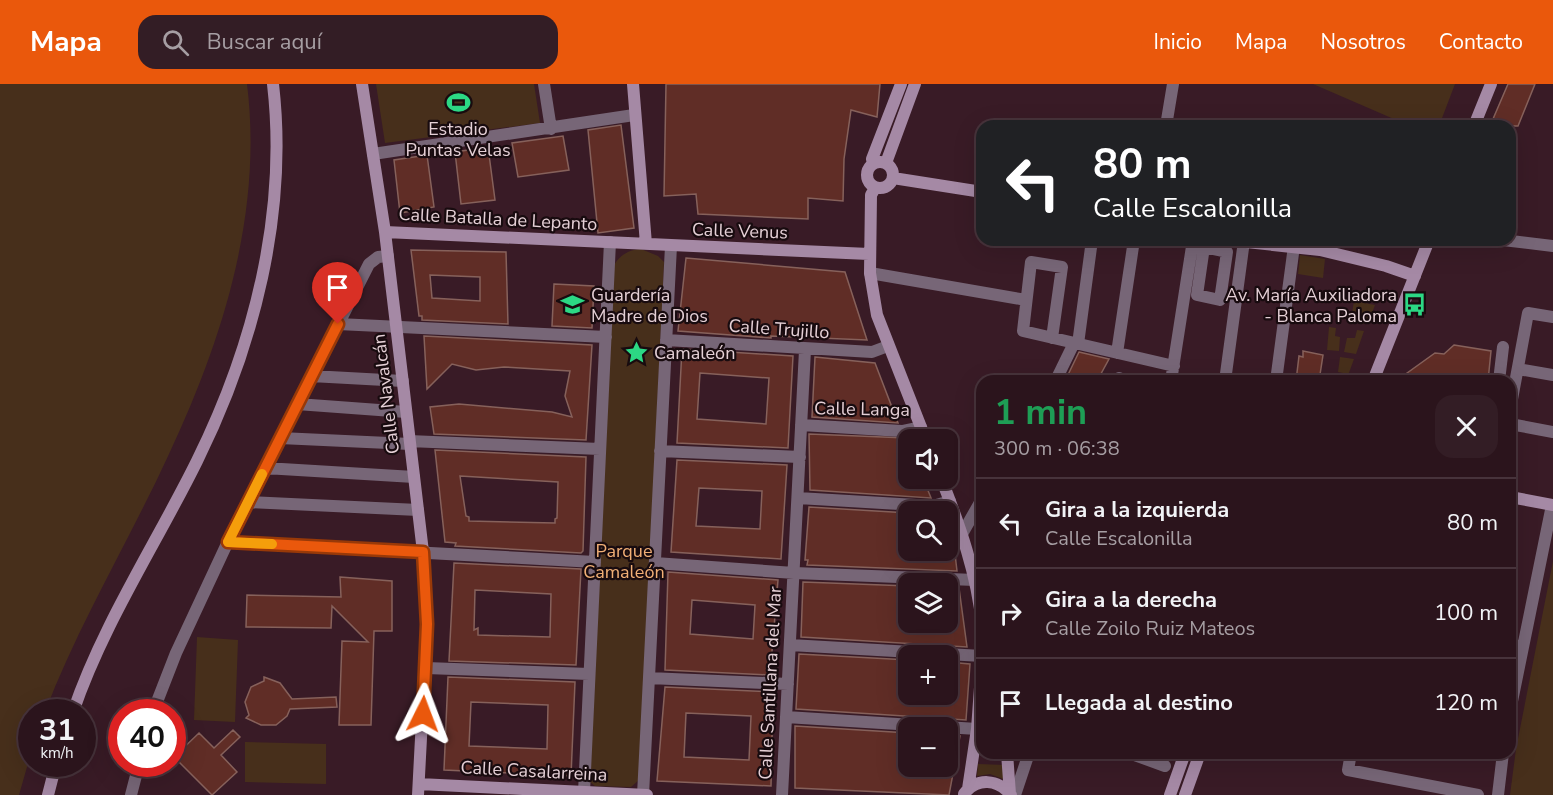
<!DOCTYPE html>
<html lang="es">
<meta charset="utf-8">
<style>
body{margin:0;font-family:"Nunito Sans",sans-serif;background:#331d25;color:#f1f3f6;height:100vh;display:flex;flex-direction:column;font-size:22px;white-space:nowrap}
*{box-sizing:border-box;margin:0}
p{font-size:20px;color:#a69ea3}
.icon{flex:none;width:33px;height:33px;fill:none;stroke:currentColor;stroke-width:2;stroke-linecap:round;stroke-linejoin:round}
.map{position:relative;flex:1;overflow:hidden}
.details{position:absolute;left:976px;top:291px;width:540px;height:384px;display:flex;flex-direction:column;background:#2b141c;border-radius:18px;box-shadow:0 6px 24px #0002,0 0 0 2px #47333b}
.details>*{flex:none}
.guide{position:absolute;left:976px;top:36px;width:540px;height:126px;border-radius:18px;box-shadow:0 6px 24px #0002,0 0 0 2px #47333b;background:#202124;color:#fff;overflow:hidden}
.tools{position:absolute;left:898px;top:345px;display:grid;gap:12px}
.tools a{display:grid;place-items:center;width:60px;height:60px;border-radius:12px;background:#2b141c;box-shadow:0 6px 24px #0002,0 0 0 2px #47333b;font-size:30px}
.speed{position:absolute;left:18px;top:615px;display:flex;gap:12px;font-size:30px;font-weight:700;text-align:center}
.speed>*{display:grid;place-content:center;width:78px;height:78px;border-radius:50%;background:#2b141c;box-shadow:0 6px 24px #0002,0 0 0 2px #47333b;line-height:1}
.speed small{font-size:15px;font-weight:400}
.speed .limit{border:9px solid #d22;background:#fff;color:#111}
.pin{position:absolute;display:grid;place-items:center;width:51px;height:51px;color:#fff;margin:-62px -26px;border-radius:50% 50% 50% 0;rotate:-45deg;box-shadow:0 0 6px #0007}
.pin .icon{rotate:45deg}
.me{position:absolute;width:66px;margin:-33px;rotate:3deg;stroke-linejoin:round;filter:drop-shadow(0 0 4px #0008)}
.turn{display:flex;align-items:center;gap:21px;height:126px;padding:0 18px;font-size:27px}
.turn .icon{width:78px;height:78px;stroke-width:2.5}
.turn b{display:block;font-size:42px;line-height:51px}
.round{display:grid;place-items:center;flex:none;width:63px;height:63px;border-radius:18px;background:#331d25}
.summary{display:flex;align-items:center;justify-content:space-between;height:102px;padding:0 18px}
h1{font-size:36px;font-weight:700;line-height:45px;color:#1e9e55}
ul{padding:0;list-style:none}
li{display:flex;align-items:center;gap:18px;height:90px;padding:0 18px;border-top:2px solid #47333b}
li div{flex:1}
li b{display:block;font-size:22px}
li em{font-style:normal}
header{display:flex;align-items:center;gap:36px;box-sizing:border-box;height:84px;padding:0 30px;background:#ea580c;color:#fff}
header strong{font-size:28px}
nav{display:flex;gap:33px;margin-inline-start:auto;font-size:21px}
.search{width:420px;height:54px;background:#331d25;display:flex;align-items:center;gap:15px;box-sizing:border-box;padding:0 21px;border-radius:18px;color:#a69ea3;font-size:22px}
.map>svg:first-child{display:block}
.green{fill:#472f1b}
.building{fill:#602d26;stroke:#86615b;stroke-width:1.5;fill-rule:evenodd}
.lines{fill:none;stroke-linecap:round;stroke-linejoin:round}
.street{stroke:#767;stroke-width:12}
.secondary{stroke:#a589a5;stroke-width:12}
.route-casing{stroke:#983908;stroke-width:15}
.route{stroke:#ea580c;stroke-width:10}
.slow{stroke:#f59e0b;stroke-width:10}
.labels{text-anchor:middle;stroke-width:4.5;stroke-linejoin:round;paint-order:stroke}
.poi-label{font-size:18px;fill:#e5d0d6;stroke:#180b0f;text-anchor:start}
.street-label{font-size:18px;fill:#e5d0d6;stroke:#180b0f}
.park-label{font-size:18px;fill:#f1af76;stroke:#180b0f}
</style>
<header>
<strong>Mapa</strong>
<div class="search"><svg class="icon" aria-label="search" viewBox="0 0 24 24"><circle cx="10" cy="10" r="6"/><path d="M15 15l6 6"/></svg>Buscar aquí</div>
<nav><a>Inicio</a><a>Mapa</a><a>Nosotros</a><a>Contacto</a></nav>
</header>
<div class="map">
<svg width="1553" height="711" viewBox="0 0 1553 711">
<rect width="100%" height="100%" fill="#391b26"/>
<path class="green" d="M0 0H247C263 128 223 255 169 370 129 457 79 539 45 628H32L31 669 19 711H0Z
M376 0H534L540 39 385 59Z
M1313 0H1455L1439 42H1410Z
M641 165 658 172 664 178 640 695 631 703 595 702 590 698 614 181C621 170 629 166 641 165Z
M1300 171 1325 175 1323 194 1298 190Z
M1354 217 1375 221 1368 240 1358 239 1359 230 1352 229Z
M1329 243 1336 244 1335 252 1340 253 1339 267 1327 266Z
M1357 246 1364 247 1356 270 1344 268 1347 254H1355Z
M1340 273 1354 275 1346 297H1342L1343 289 1338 288Z
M1553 477V711H1510L1516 665Z
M197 553 238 556 235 638 194 636Z
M245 658 326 660V700L245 698Z
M978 680 1005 681 1006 696 990 690 977 692Z"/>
<path class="building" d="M666 0H880L877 33 851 26 844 75 843 117 808 114V135L698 130 696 110 664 112Z
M1508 0H1535L1518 42H1490Z
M621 41 634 144 598 149 588 46Z
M563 52 569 86 518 93 512 59Z
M488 63 495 116 461 120 455 68Z
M427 71 434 123 400 129 394 76Z
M411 166 506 168 508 240 422 236V232H419ZM430 191 480 193V217L432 214Z
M686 174 845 188 867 256 771 252V254L678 247Z
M554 200 594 202 592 244 552 242Z
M424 252 592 261 586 356 434 350 430 323 459 320 552 328 572 333 565 312 570 287 504 283 476 286 452 280 427 305Z
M1454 261 1491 267 1488 297H1396L1435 269 1444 270Z
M682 265 793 272 788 364 677 359ZM700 289 769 294 766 340 697 335Z
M1303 267 1323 271 1319 297H1296L1299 272 1303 273Z
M1079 268 1109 275 1097 297H1065Z
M815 273 875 279 898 339 812 333Z
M809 350 907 354 909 394H923L931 414 810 406Z
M435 366 586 373 583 467 581 469 455 462 456 459 445 458ZM460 392 558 398 557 434 555 435V439L469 437V433L466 432Z
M677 376 787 381 781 475 671 468ZM699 404 762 407 760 445 696 442Z
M809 423 909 429V466H948L949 470H955L957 487 807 481 808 476H805Z
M454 479 581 485 576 581 449 577ZM475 506 551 510 550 553 478 551V544L474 546Z
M668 488 778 496 770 591 665 586ZM692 516 755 521 753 555 690 550Z
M340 493 392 497V547H374L371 641H339L342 557 368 558 332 522 331 544 246 543 247 511 341 513Z
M803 498 909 502V538H948V503L959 504 967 563 801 553Z
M799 570 909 576V610H948V578L970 580 966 636 796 625Z
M264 593 280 599 292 615 336 613 337 623 290 625 287 632 276 641H261L246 634 249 631 245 618 251 603 264 597Z
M448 593 575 598 571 692 444 686ZM471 618 548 621 547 665 469 662Z
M665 603 773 608 771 702 657 697ZM686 629 751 632 749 676 684 673Z
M795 642 909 649V682H948V651L960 652 949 711 795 704Z
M233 646 240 653 221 671 237 688 212 711 174 673 199 649 214 664Z"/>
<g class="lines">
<path class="street" d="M544 0 551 45
M1166 42 1173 0
M373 70 634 31
M1503 156 1553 162
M1204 163 1227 168 1220 216 1197 211Z
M870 189 1026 216
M338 240 606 253
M1052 254 1062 183 1031 178 1023 247 1174 282
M666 256 872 268 888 262
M1078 260 1092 156
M1117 269 1134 156
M1518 285 1553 291
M311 292 403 297
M1053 297 1056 296 1074 259
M1113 297 1119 294 1124 297
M1171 297 1193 156
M1225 297 1244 157
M1276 297 1294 162
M1499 297 1503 263
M297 320 406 328
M1510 326 1528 229 1553 233
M1510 340 1553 348
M801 341 902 347 921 343
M280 354 410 360
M409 357 600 365
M660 367 800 373
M265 384 414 393
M798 414 933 422 950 417
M248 418 418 426
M962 450 982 415
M228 458 595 478
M655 479 794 489 975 496
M1510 560 1523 563
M790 561 982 572
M426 584 589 590
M649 594 788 600
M1510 627 1552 421
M153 628 176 569 225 464 369 180 378 173 388 172
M786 633 977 645
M1129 669 1165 682
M1351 669 1348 686 1478 711
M584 708 610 158
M131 711 139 680
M643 711 671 162
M782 711 805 266
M1015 711 1029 669
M1498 711 1503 669"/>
<path class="secondary" d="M362 0 385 148 423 468 427 540 418 711
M633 0 646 160
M1474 42 1491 0
M867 91a13 13 0 1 1 26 0a13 13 0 1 1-26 0Z
M886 79 915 0
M873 80 872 75 901 0
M893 94 982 108
M875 104 871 111 870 189 877 231 926 356
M385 148 869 170
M1227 156 1320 166 1386 182 1415 192
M1373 297 1429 156
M941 394C960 442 977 490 982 541
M1510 413 1553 421
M73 628C103 540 156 460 197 377 254 262 288 129 273 0
M1007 669 1010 710
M419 700 647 711
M968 705 977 645 982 576
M964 710C977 693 998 695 1011 711
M48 711 56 680
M1170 711 1185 669
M1185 711 1200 669"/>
</g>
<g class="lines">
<defs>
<path id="route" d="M338 240 228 458 423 468 427 540 423 630"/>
</defs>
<use href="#route" class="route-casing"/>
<use href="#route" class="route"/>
<path class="slow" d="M262 390 228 458 272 460"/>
</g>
<defs>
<symbol id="stadium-bare" viewBox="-9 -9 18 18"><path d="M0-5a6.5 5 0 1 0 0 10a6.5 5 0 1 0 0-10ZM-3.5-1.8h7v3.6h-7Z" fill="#2cd884" stroke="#180b0f" stroke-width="2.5" paint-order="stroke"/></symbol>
<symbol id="school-bare" viewBox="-9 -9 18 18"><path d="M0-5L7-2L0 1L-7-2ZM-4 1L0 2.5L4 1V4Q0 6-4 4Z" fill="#2cd884" stroke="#180b0f" stroke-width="2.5" paint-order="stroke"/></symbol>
<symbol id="bus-bare" viewBox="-9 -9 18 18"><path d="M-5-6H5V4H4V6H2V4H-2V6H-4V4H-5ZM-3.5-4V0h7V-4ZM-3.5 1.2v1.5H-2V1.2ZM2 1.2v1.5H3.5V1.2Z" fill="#2cd884" stroke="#180b0f" stroke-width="2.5" paint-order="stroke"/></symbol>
<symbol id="sight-bare" viewBox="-9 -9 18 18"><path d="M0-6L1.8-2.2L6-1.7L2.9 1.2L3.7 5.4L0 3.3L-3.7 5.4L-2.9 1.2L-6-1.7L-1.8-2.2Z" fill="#2cd884" stroke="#180b0f" stroke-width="2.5" paint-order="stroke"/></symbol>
</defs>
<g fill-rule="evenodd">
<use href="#stadium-bare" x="442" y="2" width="33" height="33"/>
<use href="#school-bare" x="556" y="204" width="33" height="33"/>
<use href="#bus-bare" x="1398" y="204" width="33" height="33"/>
<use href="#sight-bare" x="620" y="252" width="33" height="33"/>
</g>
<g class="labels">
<g class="poi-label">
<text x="458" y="51" text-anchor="middle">Estadio<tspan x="458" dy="21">Puntas Velas</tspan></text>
<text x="591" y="217">Guardería<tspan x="591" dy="21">Madre de Dios</tspan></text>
<text x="1397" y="217" text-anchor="end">Av. María Auxiliadora<tspan x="1397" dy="21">- Blanca Paloma</tspan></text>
<text x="654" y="275">Camaleón</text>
</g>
<g class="street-label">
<text transform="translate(498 135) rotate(3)" y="6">Calle Batalla de Lepanto</text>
<text transform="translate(740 147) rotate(2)" y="6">Calle Venus</text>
<text transform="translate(779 245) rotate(4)" y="6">Calle Trujillo</text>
<text transform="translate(386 310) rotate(-97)" y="6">Calle Navalcán</text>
<text transform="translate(862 325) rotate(1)" y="6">Calle Langa</text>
<text transform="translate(770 599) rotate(-87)" y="6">Calle Santillana del Mar</text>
<text transform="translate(534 687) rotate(3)" y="6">Calle Casalarreina</text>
</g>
<g class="park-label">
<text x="624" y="473">Parque<tspan x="624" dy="21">Camaleón</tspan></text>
</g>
</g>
</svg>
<div class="tools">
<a><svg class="icon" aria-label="sound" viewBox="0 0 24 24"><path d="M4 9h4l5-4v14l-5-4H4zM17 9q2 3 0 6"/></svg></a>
<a><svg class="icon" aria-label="search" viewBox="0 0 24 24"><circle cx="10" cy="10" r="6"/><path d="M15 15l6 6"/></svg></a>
<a><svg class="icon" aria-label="layers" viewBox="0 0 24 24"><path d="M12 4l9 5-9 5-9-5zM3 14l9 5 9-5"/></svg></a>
<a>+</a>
<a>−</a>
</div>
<div class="speed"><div>31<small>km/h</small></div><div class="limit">40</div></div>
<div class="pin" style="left:338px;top:240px;background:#d93025"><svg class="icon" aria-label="arrive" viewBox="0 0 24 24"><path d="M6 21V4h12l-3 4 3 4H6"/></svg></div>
<svg class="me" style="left:423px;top:630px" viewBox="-20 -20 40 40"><path d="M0-17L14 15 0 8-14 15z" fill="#ea580c" stroke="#fff" stroke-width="4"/></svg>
<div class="guide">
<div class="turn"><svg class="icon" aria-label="left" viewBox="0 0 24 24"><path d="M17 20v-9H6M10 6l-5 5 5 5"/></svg><div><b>80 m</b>Calle Escalonilla</div></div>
</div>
<section class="details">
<div class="summary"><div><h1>1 min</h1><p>300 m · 06:38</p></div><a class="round"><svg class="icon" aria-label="close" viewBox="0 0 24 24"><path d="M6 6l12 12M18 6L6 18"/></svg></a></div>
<ul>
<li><svg class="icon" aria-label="left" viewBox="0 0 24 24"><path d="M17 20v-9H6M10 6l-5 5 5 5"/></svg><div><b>Gira a la izquierda</b><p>Calle Escalonilla</p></div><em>80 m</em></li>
<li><svg class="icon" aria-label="right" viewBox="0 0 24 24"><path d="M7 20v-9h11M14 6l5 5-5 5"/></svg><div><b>Gira a la derecha</b><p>Calle Zoilo Ruiz Mateos</p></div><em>100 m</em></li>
<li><svg class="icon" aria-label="arrive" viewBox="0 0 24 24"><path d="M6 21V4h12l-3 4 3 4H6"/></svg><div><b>Llegada al destino</b></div><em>120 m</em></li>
</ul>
</section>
</div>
